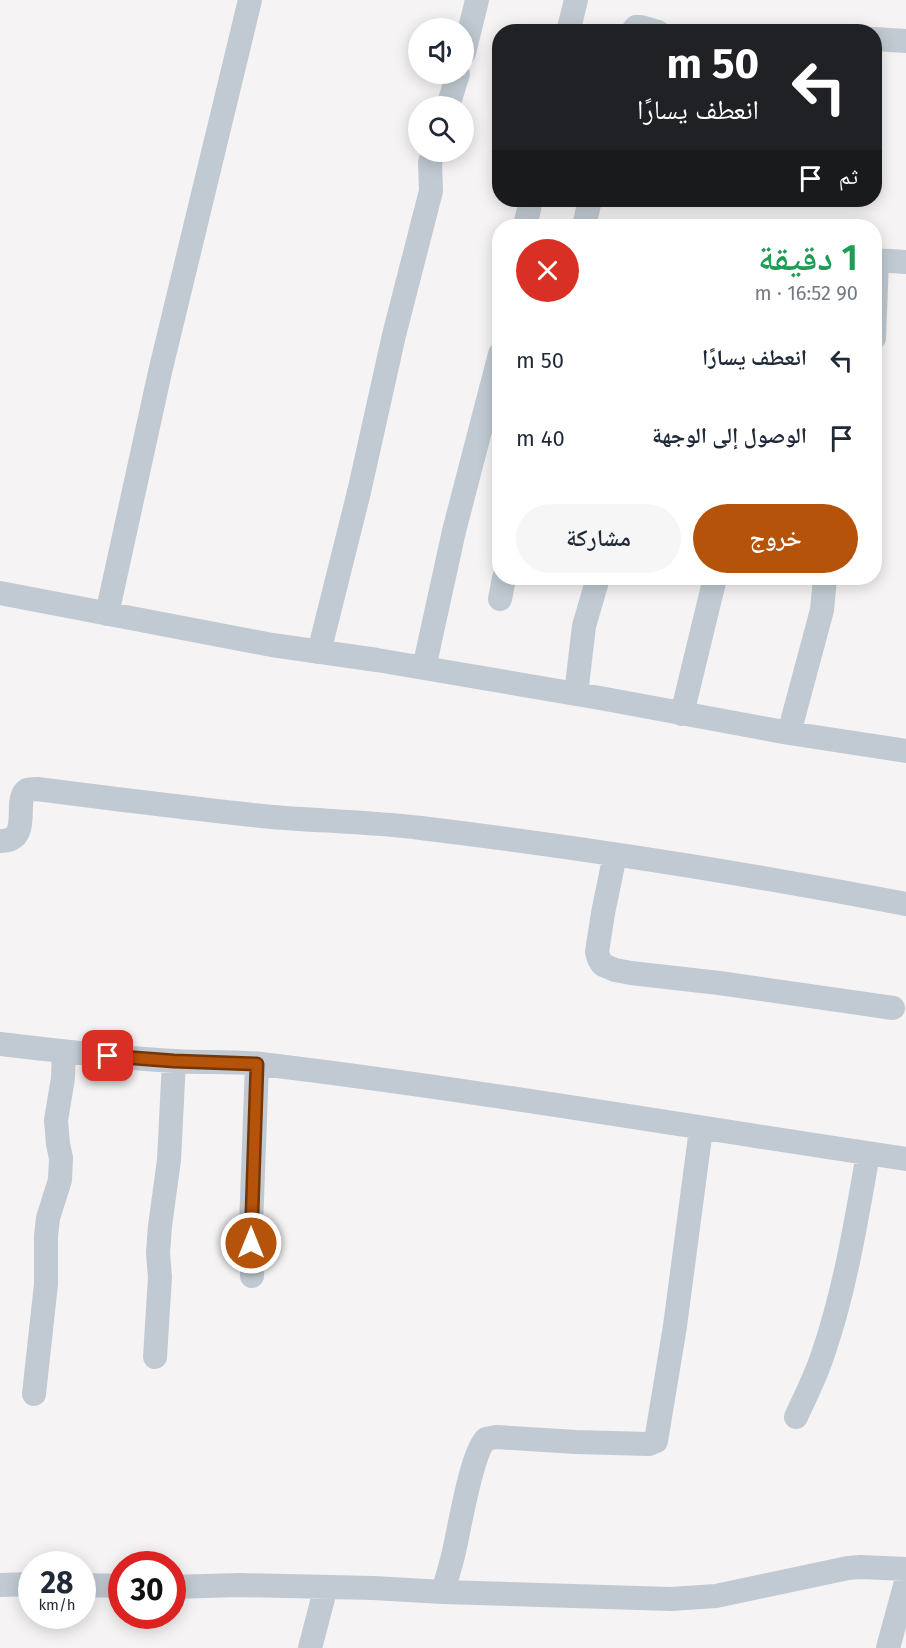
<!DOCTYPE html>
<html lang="ar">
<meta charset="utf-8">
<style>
body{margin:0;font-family:"Fira Sans","Noto Naskh Arabic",sans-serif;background:#f6f6f7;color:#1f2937;direction:rtl;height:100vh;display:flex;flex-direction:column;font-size:22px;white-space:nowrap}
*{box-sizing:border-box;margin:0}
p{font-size:20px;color:#747a83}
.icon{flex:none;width:33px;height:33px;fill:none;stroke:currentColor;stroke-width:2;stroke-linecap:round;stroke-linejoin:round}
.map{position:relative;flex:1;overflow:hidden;direction:ltr}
.details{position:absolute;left:492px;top:219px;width:390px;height:366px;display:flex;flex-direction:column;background:#fff;border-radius:24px;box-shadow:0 3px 15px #0003;direction:rtl}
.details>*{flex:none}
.banner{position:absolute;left:492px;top:24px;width:390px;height:183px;border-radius:24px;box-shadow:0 3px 15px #0003;direction:rtl;background:#202124;color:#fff;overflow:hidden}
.tools{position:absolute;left:408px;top:18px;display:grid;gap:12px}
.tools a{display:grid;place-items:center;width:66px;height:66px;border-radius:50%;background:#fff;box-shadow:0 3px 15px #0003;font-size:30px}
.speed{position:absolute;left:18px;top:1551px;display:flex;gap:12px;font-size:30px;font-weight:700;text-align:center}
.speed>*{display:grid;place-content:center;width:78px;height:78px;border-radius:50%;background:#fff;box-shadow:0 3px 15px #0003;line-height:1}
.speed small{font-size:15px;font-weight:400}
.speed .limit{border:9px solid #d22;background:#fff;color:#111}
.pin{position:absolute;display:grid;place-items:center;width:51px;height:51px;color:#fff;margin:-26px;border-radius:12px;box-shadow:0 3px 9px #0006}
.me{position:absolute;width:66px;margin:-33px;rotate:0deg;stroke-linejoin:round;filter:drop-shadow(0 0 4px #0008)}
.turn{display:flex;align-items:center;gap:21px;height:126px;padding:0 24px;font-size:27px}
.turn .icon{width:78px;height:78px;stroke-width:2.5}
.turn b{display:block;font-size:42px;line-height:51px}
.then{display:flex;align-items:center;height:57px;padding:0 24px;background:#0003;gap:12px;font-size:22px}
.round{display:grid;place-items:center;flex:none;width:63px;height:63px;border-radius:32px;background:#f6f6f7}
.headline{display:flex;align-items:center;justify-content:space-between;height:102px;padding:0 24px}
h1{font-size:36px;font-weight:600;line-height:45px;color:#1e9e55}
.button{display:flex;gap:12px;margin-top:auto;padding:12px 24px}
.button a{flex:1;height:69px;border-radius:36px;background:#b45309;color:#fff;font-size:24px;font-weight:600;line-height:69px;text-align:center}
.button a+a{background:#f6f6f7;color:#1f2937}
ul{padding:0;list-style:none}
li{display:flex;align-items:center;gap:18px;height:78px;padding:0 24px}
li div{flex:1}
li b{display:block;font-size:22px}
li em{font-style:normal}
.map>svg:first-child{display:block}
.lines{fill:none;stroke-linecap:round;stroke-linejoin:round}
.minor{stroke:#c1cad2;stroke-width:24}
.route-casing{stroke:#753606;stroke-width:15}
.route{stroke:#b45309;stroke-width:10}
</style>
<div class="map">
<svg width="906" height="1648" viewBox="0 0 906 1648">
<rect width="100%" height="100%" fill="#f5f3f3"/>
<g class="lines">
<path class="minor" d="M568 32 576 0
M632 32 636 27H641L658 32
M874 39 906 41
M464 53 477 0
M448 106 458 74
M525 226 531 200
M584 226 590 200
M874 260 906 262
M874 338 877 260
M0 593 272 645 377 660 600 698 789 733 906 751
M500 599 504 578
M107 614 160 372 250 0
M319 652 359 492 394 335 431 191 430 163 433 152
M424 668 454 531 500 354
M576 694 584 626 598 578
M682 714 715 578
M789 733 822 610 825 578
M0 841C34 841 12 800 27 790 30 789 34 789 37 789 115 799 193 809 272 817 322 821 372 822 421 828 584 848 745 873 906 904
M615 855 603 913 597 952 599 959 603 965 615 970 631 973 719 983 893 1008
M0 1044C58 1051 116 1058 174 1061 203 1063 232 1061 261 1064 477 1090 691 1127 906 1159
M252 1276 251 1226 257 1064
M155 1357 160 1277 158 1253 160 1226 169 1160 174 1061
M34 1394 46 1284V1236L48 1218 60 1180 61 1158 58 1144 56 1120 63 1078 64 1052
M796 1417C805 1397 815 1378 822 1357 845 1291 856 1222 868 1154
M0 1585 32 1584
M82 1585 122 1586
M172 1587 239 1585 373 1588 443 1592 671 1599 716 1596 848 1568 861 1567 906 1569
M443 1592C447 1577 452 1562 455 1547 460 1525 472 1452 486 1439L496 1437 576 1442 649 1444 656 1441 675 1326 701 1129
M310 1648 326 1587
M888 1648 906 1582"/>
</g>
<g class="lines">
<defs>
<path id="route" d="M108 1056 174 1061 257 1064 251 1243"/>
</defs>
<use href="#route" class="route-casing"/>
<use href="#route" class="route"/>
</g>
</svg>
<div class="tools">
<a><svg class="icon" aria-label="sound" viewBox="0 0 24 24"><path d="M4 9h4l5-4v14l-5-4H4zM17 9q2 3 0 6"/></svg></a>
<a><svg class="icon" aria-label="search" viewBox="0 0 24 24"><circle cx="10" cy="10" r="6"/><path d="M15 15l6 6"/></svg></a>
</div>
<div class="speed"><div>28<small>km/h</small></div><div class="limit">30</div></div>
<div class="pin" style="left:108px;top:1056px;background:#d93025"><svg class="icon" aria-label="arrive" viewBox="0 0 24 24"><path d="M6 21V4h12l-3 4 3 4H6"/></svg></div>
<svg class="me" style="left:251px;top:1243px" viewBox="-20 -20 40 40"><circle r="17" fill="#b45309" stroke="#fff" stroke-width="3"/><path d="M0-11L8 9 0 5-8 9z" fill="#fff"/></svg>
<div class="banner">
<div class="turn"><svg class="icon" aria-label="left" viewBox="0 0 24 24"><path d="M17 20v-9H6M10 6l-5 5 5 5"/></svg><div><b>50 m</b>انعطف يسارًا</div></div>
<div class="then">ثم<svg class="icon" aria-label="arrive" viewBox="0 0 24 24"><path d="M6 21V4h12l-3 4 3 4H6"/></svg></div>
</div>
<section class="details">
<div class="headline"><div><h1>1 دقيقة</h1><p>90 m · 16:52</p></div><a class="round" style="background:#d93025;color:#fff"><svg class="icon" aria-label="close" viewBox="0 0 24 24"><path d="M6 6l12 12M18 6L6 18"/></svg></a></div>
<ul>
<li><svg class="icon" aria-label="left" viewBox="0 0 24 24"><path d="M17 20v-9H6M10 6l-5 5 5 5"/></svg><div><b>انعطف يسارًا</b></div><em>50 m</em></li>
<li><svg class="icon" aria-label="arrive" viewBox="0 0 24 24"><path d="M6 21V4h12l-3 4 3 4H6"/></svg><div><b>الوصول إلى الوجهة</b></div><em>40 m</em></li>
</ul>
<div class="button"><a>خروج</a><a>مشاركة</a></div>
</section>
</div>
